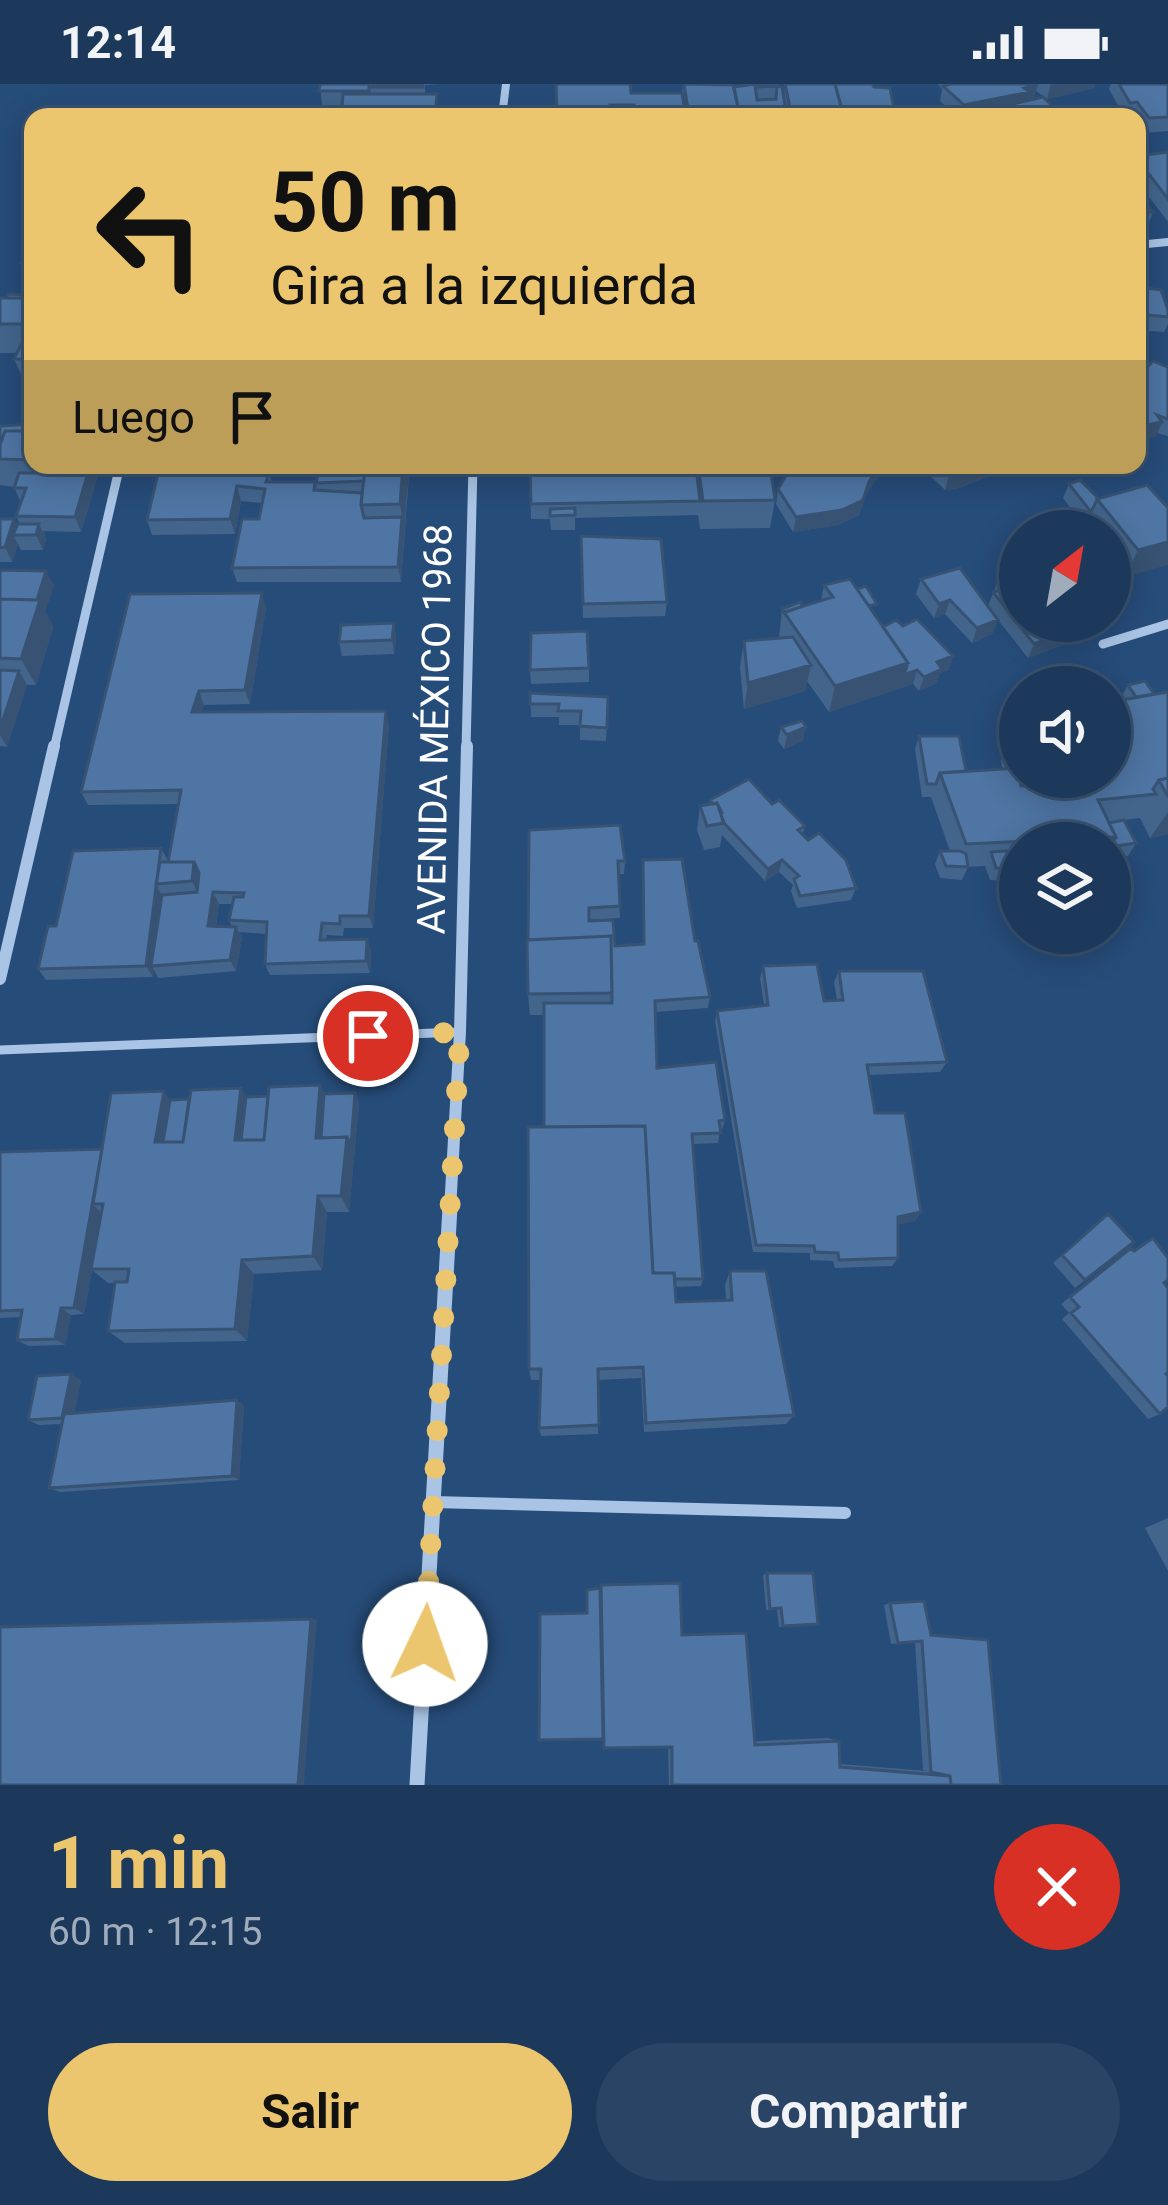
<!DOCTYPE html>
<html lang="es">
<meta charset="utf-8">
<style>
body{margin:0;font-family:Roboto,sans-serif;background:#294464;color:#f1f3f6;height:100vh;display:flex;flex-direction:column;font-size:45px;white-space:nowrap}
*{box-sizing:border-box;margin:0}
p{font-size:39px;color:#a0acbb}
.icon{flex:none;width:66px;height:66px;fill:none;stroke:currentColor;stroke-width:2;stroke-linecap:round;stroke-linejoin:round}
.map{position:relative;height:1701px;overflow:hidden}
.drawer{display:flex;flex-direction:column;background:#1c395b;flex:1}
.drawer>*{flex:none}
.guide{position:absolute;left:24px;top:24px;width:1122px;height:366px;border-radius:24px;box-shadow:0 6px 30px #0003,0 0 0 3px #3a5371;background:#ecc66e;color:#111;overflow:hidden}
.needle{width:78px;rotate:31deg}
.tools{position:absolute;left:999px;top:426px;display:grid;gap:24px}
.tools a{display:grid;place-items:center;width:132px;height:132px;border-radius:50%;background:#1c395b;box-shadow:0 6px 30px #0003,0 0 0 3px #3a5371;font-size:60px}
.pin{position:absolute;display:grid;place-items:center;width:102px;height:102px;color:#fff;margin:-51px;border:6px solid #fff;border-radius:50%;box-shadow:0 3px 12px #0007}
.me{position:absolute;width:132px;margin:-66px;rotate:3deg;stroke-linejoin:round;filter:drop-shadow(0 0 9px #0008)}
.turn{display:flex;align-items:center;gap:42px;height:252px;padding:0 48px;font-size:54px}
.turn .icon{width:156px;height:156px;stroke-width:2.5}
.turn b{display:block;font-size:84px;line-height:102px}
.then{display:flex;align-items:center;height:114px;padding:0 48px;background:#0003;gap:24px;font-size:45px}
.round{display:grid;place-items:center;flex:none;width:126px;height:126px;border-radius:63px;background:#294464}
.overview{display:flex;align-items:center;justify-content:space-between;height:204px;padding:0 48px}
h1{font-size:72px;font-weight:700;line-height:90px;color:#ecc66e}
.primary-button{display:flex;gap:24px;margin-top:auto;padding:24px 48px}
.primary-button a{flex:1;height:138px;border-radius:72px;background:#ecc66e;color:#111;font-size:48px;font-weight:700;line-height:138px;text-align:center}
.primary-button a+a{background:#294464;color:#f1f3f6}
.status{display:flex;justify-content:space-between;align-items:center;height:84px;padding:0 60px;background:#1c395b;direction:ltr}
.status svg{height:33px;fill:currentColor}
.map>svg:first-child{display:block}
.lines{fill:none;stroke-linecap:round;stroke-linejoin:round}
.lane-far1{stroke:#a9c4e4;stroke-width:9}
.lane{stroke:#a9c4e4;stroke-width:12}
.street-far3{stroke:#a9c4e4;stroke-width:8}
.street-far2{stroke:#a9c4e4;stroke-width:9}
.street-far1{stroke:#a9c4e4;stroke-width:12}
.street{stroke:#a9c4e4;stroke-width:15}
.wall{fill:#43658c;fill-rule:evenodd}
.shaded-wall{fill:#375272}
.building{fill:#4e75a3;stroke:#375272;stroke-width:3}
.route{stroke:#ecc66e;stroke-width:21;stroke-dasharray:0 37.8}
.labels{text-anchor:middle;stroke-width:9;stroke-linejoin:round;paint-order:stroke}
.street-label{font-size:39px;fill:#fff;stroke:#264c79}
</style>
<div class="status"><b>12:14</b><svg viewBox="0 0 49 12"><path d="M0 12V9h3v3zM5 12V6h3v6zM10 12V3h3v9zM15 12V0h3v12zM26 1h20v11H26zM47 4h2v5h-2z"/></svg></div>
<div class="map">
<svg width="1168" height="1701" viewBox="0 0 1168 1701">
<rect width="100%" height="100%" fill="#264c79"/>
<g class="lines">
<path class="lane-far1" d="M0 966 460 948"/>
<path class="lane" d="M433 1418 845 1429"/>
<path class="street-far3" d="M502 33 506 0
M1137 161 1168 158"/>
<path class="street-far2" d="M1103 560 1168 540
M54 665 120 381
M466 665 473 381"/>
<path class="street-far1" d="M0 895 54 662
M450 1126 460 948 467 662"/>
<path class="street" d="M417 1701 450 1123"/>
</g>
<path class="wall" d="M320 0H440L425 1V10H437V33H343L342 22H322Z
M683 0 756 5V0H777L784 13 785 0 894 24 892 33H557L631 9 682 10Z
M938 0H1095L1094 4 1047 15 1036 7 1034 15 1064 33H997L998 29 977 33H957L940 17 942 5Z
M1111 0H1168V47L1143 49 1137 40V33H1124L1109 5Z
M1168 68V138L1137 97V72Z
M1137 111 1153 128 1147 143 1137 144Z
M33 168V194H27L21 179Z
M1137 194 1168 226V242V240L1164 248 1137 246Z
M29 211 30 214H33V290H21L14 275 17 269H0V214Z
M1168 283V352L1157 349 1156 353Z
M33 340V381H101L81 448 43 447 46 455 43 466H21L18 460 12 478H0V435L17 442 20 440 16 432 21 419 14 403 0 401V342Z
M160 381H305L301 391H269L272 398H315L317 406 316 399 320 381H407L409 392 401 498H237L232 484 259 435 262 419 241 417 235 450 152 451 147 436Z
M541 381H770L775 416 770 444 700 445 698 431 575 434V446H551L550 435H531L530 385H541Z
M927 381H1017L959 404 945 406 925 387Z
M1069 400 1098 414 1168 424 1125 493 1110 474V447H1088L1063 414Z
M778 405 865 413 859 431 838 441 793 448 776 420Z
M581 452 667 518 665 532 583 534Z
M0 486 54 501 45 527 53 543 36 601H27L7 663 0 662Z
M999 494 1073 557 1028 574 998 536 992 550 972 559 945 530 934 534 916 510 921 495 988 522Z
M824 501 874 530 883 543 903 542 953 572 948 586 940 589 937 599 919 607 913 600 829 628 807 597 805 607 744 625 740 583 744 557 779 554 782 525 803 522 821 517Z
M266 523 250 620 204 621 202 628 389 640 373 844H344L343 852 327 851 326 856 367 855 371 867 370 889 270 891 265 880 266 850 239 848 242 854 236 887 158 894 154 886 153 893 46 896 38 885 56 842 161 764 168 777 179 720 88 721 81 708ZM219 820H233L229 836 232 843 216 842Z
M394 539 396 554 394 570 342 572 339 558Z
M589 584V598L531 600 530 586Z
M1128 601 1154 610 1168 608V750L1150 754 1140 734 1124 736 1136 759 1128 772 1110 774V759H1020V795L1018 798 990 796 985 782 968 783 962 796 940 794 935 780 940 767H950L931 713H922L915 665 919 652 966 687 1002 685 1001 676 1007 662 1058 700H1064L1060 693H1110L1120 615Z
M530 609 608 613 606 657 580 656V641H559V633H531Z
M781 643 803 657 784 665 778 657Z
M710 716 772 720 805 742 802 751 856 804 851 816 797 824 791 807 793 801 779 788 765 797 722 751 720 763 704 766 697 746 700 722 709 720Z
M529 746 625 777 624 790H618L620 834 589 836 615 862 643 860V776L695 857 710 913 708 924 655 928 657 984 725 1036 722 1046H720L718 1059 693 1060 703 1195 701 1202 675 1203 676 1218 726 1216 725 1201 730 1187 794 1331 786 1340 644 1348 641 1294 598 1296V1350L541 1352 539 1344 541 1296H531L529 1285 544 1043V931H530L528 910Z
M763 882 824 917 837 916 834 898 839 887 947 978 940 988 869 991 875 1029 921 1128 915 1137 898 1140V1174L892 1182 835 1184 833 1177 810 1176V1169L753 1168 715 937 717 927 764 921 760 894Z
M320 1001 324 1010 355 1009 359 1019 349 1128H327L322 1186 254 1190 247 1257 125 1259 108 1247 115 1199H108L92 1186 84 1230 71 1231 65 1261 28 1262 17 1256 21 1233 0 1234V1068L102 1065 170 1016 189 1015 241 1004 246 1013 268 1012Z
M1108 1130 1134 1158 1075 1204 1053 1179Z
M1131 1164 1164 1199 1166 1290 1160 1330 1148 1335 1062 1235 1069 1229 1061 1220Z
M81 1296 74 1329 244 1321 239 1396 60 1408 49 1404 62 1340 39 1341 28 1336Z
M1168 1434V1487L1145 1444Z
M767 1489 813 1541 779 1543 777 1526H766L763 1491Z
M890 1519 931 1551 1001 1701H669L668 1663 682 1551 755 1657 828 1654 839 1657 840 1680 927 1687 923 1686 915 1558 891 1560 884 1521Z"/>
<path class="shaded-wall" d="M1038 0 1034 15 1025 23H999L998 29 977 33H962L964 21Z
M1051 0H1095L1094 4 1047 15Z
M1162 338 1156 353 1137 357V343Z
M84 381H101L81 448 75 433 88 389Z
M406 381 409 392 407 410 405 395Z
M880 381H886L865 413 859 431 838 441 793 448 796 433 869 398Z
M984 381H1017L959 404 945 406 949 391Z
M403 382 407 410 401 498 398 483 402 433 400 420Z
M237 402 241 417 235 450 230 435Z
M14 435 21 450 13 451 18 460 12 478 5 463Z
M39 440 46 455 43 466 36 451Z
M1168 458V481L1125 493 1138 466Z
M46 487 54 501 45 527 53 543 36 601 21 575 33 528Z
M262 509 266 523 250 620 245 606Z
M950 516 945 530 934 534 939 520Z
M998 536 992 550 972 559 977 544Z
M394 539 396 554 394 570 392 556Z
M1080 543 1073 557 1028 574 1034 560Z
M953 572 948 586 940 589 937 599 919 607 924 593 937 578Z
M908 579 900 605 829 628 835 602Z
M811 581 805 607 744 625 748 599Z
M917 586 913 600 900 605 904 591Z
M19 587 27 601 7 663 0 651V645Z
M199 607 204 621 198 641 192 628Z
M386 627 389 640 373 844 369 832Z
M806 643 803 657 784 665 787 651Z
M1168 728V750L1150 754Z
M782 776 779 788 765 797 768 785Z
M194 778 205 801 203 820 192 797Z
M156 801 163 813 151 882 154 886 153 893 146 882Z
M213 808 219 820 214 854 208 842Z
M236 843 242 854 236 887 230 876Z
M367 855 371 867 370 889 366 877Z
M320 1001 328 1020 325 1062 316 1054Z
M241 1004 252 1023 241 1064 235 1056Z
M164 1007 177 1025 171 1066 155 1058Z
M355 1009 359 1019 349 1128 341 1112 347 1053Z
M318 1112 327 1128 322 1186 313 1172Z
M93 1121 102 1129 84 1230 74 1224Z
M921 1128 915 1137 892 1142 898 1133Z
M242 1176 254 1190 247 1257 235 1245Z
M61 1224 71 1231 65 1261 55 1255Z
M71 1290 81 1296 73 1339 62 1334Z
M237 1316 244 1321 239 1396 232 1392Z
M311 1535 317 1536 304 1701H298Z"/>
<path class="building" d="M320 0H369V7H319Z
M373 0H423V3H372Z
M556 0H630L631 9H682L686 33H635L634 21H610L609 33H580V23L557 24V33Z
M684 0 733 1 740 33 689 32Z
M755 0 757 16 776 15 777 2 782 3 787 33H740L734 3Z
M758 0H777V2L759 3Z
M785 0H835L844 33H792Z
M835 0H872L874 3 890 4 894 24 871 25 873 33H844Z
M951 0H1038L1024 4 1030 8 964 21 943 2Z
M1119 0H1168V33L1149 34 1137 18 1130 19Z
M343 10H437L435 33H352L353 24H342Z
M1043 13 1064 33H1010L999 23Z
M610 21H634L635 33H557V24L580 23V33H610Z
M1168 68V115L1142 81 1137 80V72Z
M1137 111 1153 128 1137 129Z
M33 168V180L21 179Z
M1137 194H1146L1147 204 1161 206 1168 226V233L1137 230Z
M8 210 29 211 28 214H6Z
M0 214H33V240H0Z
M25 253H33V275H14Z
M1153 277 1168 283V335L1157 331 1162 338 1137 343V294Z
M33 340V347H5L0 361V342Z
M5 347H33V376L0 375V361Z
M160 381H241L240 386 269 389 266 398H315L314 406 362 409 361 421 364 434 402 433 398 483 232 484 242 435H259L265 405 237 402 230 435 147 436Z
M320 381H406L405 395 403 382 365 383 364 397 316 399Z
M541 381 696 383 700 417 531 420 530 385H541Z
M698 381H770L775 416 703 417Z
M792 381H880L869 398 863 416 842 426 796 433 778 405Z
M939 381H984L963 389 949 391Z
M403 382 400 420 361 421 365 383Z
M19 389H88L75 433 16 432 26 404H14Z
M1080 396 1098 414 1091 428 1069 400Z
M1147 401 1168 424V458L1138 466 1097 415Z
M575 424V431L550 432V425Z
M0 435H14L5 463 0 464Z
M18 440H39L36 451H13Z
M581 452 661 455 667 518 583 520Z
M960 484 998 536 977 544 950 516 939 520 921 495Z
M0 486 46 487 37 516 0 515Z
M1020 487V537H1075L1080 543 1034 560 993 508 1006 505 999 494Z
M850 495 908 579 835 602 784 528 833 513 824 501Z
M866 502 877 520 869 522 857 505Z
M262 509 245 606 199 607 192 628 386 627 369 832H340V840L322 839 320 856 367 855 366 877 265 880 267 838 229 836 234 813H243L244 809 213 808 208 842 236 843 230 876 151 882 162 811 197 808 199 789 194 778H168L181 706 81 708 130 510Z
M0 515 40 516 21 575 0 574Z
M800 518 803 522 784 529 782 525Z
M917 535 953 572 937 578 942 585 924 593 917 586 904 591 908 579 883 543 896 536 903 542Z
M394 539 392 556 339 558 341 541Z
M587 547 589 584 530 586 531 549Z
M793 553 811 581 748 599 744 557Z
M0 586 19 587 0 645Z
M1145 597 1154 610 1136 613 1128 601Z
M1168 608V694L1159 696 1153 705 1156 710 1098 716 1116 753 966 760 940 689 1018 684 1021 702 1089 699 1086 693H1110V618Z
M530 609 608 613 607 644 580 642 581 627H558L559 620H530Z
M802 637 806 643 787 651 781 643Z
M919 652H959L966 687 940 689 936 700H927Z
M1007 662H1020V693H1055L1058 700 1021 702 1018 684H1011Z
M1168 694V713L1159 696Z
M749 695 772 720 779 716 805 742 798 746 808 756 819 749 846 776 856 804 800 812 794 795 799 792 782 776 768 785 723 738 721 730 722 729 717 719 713 720 710 716Z
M717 719 724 739 707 742 700 722Z
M1124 736 1136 759 1110 763 1116 753 1109 739Z
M620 741 625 777H618L620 822 589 824V837L613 836 615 862 644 860 643 776 682 775 695 857H698L710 913 655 917 657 984 716 978 725 1036 719 1037 721 1049 692 1050 703 1195H675L674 1189H653L645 1042 544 1043V919H612L611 852 528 856 529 746Z
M161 764 146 882 38 885 48 842H56L73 767Z
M1020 766V785L996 784 991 768Z
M940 767H960L966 770 968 783 946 782Z
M160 778H194L192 797 156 800Z
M611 852 612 909 528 910 527 856Z
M817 880 824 917 843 916 839 887H923L947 978 867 981 875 1029H905L921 1128 898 1133V1174L839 1176 838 1169 815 1168 814 1162 756 1161 717 927 768 921 763 882Z
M320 1001 316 1054 347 1053 341 1112H318L313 1172 242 1176 235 1245 108 1247 115 1198H127L129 1185H91L103 1120H93L111 1009 164 1007 155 1058H183L191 1006 241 1004 235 1056H264L269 1003Z
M355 1009 351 1061 347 1053 321 1054 324 1010Z
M268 1012 264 1056H241L246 1013Z
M189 1015 183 1058H163L170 1016Z
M645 1042 653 1189H674L676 1218 732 1216 730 1187H766L794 1331 646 1339 643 1283 598 1285 599 1341 539 1344 541 1285H529L528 1043Z
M102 1065 74 1224H61L55 1255 17 1256 22 1226 0 1227V1068Z
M1108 1130 1134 1158 1085 1196 1062 1171Z
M1153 1154 1168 1174V1196L1164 1199 1168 1204V1288L1166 1290 1168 1292V1323L1160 1330 1071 1229 1079 1223 1070 1213 1131 1164 1134 1167Z
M71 1290 62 1334 28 1336 37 1292Z
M237 1316 232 1392 49 1404 64 1330Z
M767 1489H813L818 1540 783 1542 781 1524 770 1525Z
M680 1499 682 1551 746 1549 755 1661 839 1657 840 1683 950 1692 951 1701H672V1663L604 1664 601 1501Z
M600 1504 603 1655 539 1656 540 1530 587 1529V1506Z
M924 1517 931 1551 988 1556 1001 1701H951L950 1692 931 1688 922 1557 898 1559 890 1519Z
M311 1535 298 1701H0V1543Z"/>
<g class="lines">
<path class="route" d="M368 952 460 948 425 1560"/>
</g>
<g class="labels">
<g class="street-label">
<text transform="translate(434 645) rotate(-89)" y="14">AVENIDA MÉXICO 1968</text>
</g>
</g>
</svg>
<div class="tools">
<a><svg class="needle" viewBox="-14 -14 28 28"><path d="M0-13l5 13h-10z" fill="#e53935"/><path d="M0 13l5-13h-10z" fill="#a0acbb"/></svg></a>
<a><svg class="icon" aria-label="sound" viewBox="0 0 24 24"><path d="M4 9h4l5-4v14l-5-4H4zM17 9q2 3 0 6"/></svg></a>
<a><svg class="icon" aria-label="layers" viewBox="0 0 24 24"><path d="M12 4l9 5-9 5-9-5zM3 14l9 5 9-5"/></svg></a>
</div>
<div class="pin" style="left:368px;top:952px;background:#d93025"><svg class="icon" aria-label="arrive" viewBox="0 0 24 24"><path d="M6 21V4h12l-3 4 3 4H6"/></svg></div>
<svg class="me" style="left:425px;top:1560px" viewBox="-20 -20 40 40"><circle r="19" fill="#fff"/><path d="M0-13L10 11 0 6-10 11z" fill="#ecc66e"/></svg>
<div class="guide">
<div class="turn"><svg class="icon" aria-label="left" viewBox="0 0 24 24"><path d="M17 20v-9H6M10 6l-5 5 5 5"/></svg><div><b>50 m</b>Gira a la izquierda</div></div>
<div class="then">Luego<svg class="icon" aria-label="arrive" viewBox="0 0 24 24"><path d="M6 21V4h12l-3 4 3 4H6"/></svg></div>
</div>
</div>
<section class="drawer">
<div class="overview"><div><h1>1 min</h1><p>60 m · 12:15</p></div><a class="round" style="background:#d93025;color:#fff"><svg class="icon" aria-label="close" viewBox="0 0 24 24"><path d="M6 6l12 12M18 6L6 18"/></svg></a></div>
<div class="primary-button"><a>Salir</a><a>Compartir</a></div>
</section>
